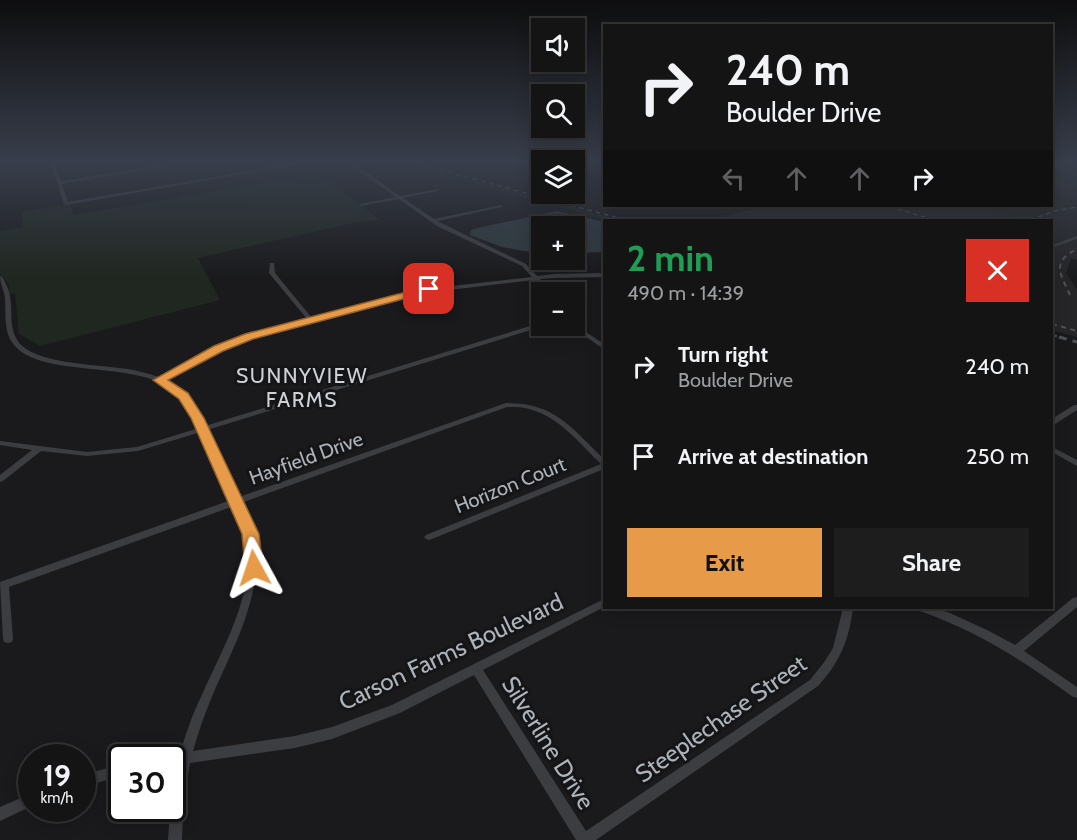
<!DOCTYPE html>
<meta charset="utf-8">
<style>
body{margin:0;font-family:Cabin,sans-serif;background:#1d1d1e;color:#f1f3f6;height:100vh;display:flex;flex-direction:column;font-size:22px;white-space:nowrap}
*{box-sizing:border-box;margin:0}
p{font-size:20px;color:#9d9ea0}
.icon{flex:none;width:33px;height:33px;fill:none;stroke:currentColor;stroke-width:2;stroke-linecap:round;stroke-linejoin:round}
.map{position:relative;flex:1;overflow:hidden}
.sheet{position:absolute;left:603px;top:219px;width:450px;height:390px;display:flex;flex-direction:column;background:#141415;border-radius:0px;box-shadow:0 3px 15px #0003,0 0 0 2px #333334}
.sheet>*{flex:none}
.hud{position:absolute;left:603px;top:24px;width:450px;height:183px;border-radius:0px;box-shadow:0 3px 15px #0003,0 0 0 2px #333334;background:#141415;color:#f1f3f6;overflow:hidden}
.tools{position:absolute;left:531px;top:18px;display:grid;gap:12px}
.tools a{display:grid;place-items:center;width:54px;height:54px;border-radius:0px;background:#141415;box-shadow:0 3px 15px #0003,0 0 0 2px #333334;font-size:30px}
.speed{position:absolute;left:18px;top:744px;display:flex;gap:12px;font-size:30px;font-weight:700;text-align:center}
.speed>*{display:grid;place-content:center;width:78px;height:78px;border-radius:50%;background:#141415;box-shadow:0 3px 15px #0003,0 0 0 2px #333334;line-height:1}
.speed small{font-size:15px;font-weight:400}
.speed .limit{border:3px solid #111;border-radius:9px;background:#fff;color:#111}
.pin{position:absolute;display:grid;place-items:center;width:51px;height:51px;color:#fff;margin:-26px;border-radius:12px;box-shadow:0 3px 9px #0006}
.me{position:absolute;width:66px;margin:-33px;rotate:355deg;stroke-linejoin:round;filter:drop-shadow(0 0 4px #0008)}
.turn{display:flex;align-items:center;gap:21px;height:126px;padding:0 24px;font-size:27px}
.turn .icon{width:78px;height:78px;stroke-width:2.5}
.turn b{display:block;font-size:42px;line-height:51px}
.lanes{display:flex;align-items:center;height:57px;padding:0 24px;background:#0003;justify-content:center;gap:30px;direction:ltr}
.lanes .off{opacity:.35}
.round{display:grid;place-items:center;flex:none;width:63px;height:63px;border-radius:0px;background:#1d1d1e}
.overview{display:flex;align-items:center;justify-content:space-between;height:102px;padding:0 24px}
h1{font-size:36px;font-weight:800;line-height:45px;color:#1e9e55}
.action{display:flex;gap:12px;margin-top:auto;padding:12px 24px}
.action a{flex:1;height:69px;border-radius:0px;background:#e79a47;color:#111;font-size:24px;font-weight:800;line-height:69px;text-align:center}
.action a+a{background:#1d1d1e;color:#f1f3f6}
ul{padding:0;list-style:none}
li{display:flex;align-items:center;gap:18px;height:90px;padding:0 24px}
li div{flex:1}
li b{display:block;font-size:22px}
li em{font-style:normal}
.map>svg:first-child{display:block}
.built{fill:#262629}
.green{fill:#202720}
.water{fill:#303b3f}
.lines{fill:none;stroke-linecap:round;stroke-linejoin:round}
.street{fill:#3b3d41;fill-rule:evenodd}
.rail-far2{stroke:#4e5156;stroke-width:1.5;stroke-dasharray:4.5 4;stroke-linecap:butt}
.rail-far1{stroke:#4e5156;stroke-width:2;stroke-dasharray:5 4.5;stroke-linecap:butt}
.rail{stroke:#4e5156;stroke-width:3;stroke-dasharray:8 6;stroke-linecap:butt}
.route{fill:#e79a47;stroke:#96642e;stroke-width:1.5}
.labels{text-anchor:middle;stroke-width:6;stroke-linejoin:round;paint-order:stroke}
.street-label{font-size:20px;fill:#adb3bb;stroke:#151517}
.neighbourhood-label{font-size:21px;letter-spacing:1.5px;fill:#ced2d7;stroke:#151517}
.near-street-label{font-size:24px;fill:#adb3bb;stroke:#151517}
</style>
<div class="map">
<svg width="1077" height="840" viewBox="0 0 1077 840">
<rect width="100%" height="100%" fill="#1a1a1c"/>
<path class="built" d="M1052 161H1077V201L1052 194Z
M764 206H981L1026 219 1059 207 1077 206V260L1071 258 1066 273 1077 290V337L1052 330V220H710Z"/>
<path class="green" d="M393 161H402L620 220H607Z
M320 173 380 220 357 222 198 258 220 300 40 346 19 334 15 293 10 294 9 285 0 275V231L23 227 22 212 70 204 74 215Z
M1052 194 1077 201V206L1059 207 1026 219 981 206H1052Z"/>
<path class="water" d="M557 211 604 222V252L575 253 574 226H542L541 254 502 247 470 235 471 230 482 227Z"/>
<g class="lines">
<path class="street" d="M50 161H54V163L76 161 55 165 61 181 189 161H200L62 184 68 202 307 161H317L66 205 64 204Z
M339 161C357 161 385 186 400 196L438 189V191L403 198 434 219 502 205V207L437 221 526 264 537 276 554 274 604 273V277L554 278 540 279 546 292H542L534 280 416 294 251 338 204 358 165 380C184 389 195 407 205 426L540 323 542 322V326H544L207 430 239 497 506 403C556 403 571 428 604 459V469L432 539 429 540 426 539 424 537 426 535 601 464C581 445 562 420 535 411 526 407 516 407 507 407L241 503C246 514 253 526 255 537 264 595 233 647 211 699 204 716 198 733 193 751L295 736 332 727 392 705 604 599V607L483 670 586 831 810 680 825 661 833 648 843 608H853C849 640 840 662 818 686L596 840H576L474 675 400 713 332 739 295 748 190 763 183 810 182 840H168L170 810V808H172V788L177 765 172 766V758H167L168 756 180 753C186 734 192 715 201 697 223 647 257 592 246 536 244 526 238 515 234 506L9 587 13 639 12 642 8 643 4 642 3 639 0 582 231 500 201 432 138 451 87 456 41 451 3 481 0 482V475L32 450 0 445V441L87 452 137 447 199 428C191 415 184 400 172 390 133 358 32 381 10 339 4 327 6 312 5 298 4 290 0 284 0 276L2 277C18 300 6 318 16 338 29 364 93 364 119 368 133 369 146 373 159 377L200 356 247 336 307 319 269 273 270 263H274L275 273 312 318 416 290 532 277 522 266 437 226 399 199 360 206V204L396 197 353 167Z
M1077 236V239L1052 248V245Z
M574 324 604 344V349L602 348 572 327 571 326H574Z
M1074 405H1077V410L1055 424H1052V419Z
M1052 447 1077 460V466L1052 452Z
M1077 597V607L1024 651 1077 687V698L1073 697C1022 660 979 632 920 611L919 608H934L950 613 989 631 1015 645 1073 598Z
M122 764V776L82 787V775Z
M32 793V806L0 821V807Z"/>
<path class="rail-far2" d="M407 161 626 220
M889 206 933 220
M1030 220 1055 211 1077 207"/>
<path class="rail-far1" d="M1070 295C1060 273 1051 262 1077 249
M1052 324 1077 331
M1052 335 1064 338"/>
<path class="rail" d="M1059 337 1077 342"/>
</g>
<linearGradient id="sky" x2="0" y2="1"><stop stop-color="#0e0e0f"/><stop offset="0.58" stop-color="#383e4b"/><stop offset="1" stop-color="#383e4b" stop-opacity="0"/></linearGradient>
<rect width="1077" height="279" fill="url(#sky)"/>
<path class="route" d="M429 286 434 289 433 291 253 339 223 351 168 380 188 393 204 418 259 534 263 568 260 573 254 575 248 573 245 568 242 534 191 418 179 399 153 380 214 346 245 334Z"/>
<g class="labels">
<g class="street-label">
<text transform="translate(306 458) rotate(-20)" y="7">Hayfield Drive</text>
<text transform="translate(510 485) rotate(-22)" y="7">Horizon Court</text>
</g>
<g class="neighbourhood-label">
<text x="302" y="383">SUNNYVIEW<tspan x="302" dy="24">FARMS</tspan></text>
</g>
<g class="near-street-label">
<text transform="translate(451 652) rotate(-25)" y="8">Carson Farms Boulevard</text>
<text transform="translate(721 719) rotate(-35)" y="8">Steeplechase Street</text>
<text transform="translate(548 743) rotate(58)" y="8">Silverline Drive</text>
</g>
</g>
</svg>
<div class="tools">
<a><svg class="icon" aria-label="sound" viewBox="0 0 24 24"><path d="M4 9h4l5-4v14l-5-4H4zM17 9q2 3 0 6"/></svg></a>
<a><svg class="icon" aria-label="search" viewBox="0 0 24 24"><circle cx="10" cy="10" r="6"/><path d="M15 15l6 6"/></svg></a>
<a><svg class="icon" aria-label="layers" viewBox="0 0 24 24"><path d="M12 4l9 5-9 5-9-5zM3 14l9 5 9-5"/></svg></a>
<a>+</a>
<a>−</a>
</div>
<div class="speed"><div>19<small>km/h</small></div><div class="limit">30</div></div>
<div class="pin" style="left:429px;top:289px;background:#d93025"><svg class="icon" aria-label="arrive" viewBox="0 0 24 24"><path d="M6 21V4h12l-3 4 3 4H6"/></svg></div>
<svg class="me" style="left:254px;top:568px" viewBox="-20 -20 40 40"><path d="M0-17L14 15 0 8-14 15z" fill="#e79a47" stroke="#fff" stroke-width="4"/></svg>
<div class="hud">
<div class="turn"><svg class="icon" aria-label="right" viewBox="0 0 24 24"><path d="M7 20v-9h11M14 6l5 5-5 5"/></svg><div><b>240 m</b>Boulder Drive</div></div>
<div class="lanes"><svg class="icon off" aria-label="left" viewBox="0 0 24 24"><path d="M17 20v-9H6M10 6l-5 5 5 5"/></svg><svg class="icon off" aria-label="ahead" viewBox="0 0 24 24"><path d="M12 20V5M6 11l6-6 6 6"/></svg><svg class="icon off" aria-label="ahead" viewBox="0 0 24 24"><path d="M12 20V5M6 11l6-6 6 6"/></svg><svg class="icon" aria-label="right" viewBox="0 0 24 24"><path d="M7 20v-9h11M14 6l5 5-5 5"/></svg></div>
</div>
<section class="sheet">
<div class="overview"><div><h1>2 min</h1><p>490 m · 14:39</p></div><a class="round" style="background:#d93025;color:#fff"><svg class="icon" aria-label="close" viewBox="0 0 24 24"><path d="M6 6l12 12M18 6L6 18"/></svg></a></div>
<ul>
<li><svg class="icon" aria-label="right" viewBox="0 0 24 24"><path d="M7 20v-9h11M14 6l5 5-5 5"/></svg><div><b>Turn right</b><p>Boulder Drive</p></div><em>240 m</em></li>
<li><svg class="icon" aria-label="arrive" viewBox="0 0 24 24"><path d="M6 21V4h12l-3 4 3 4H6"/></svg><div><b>Arrive at destination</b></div><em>250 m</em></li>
</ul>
<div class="action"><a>Exit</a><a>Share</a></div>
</section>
</div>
